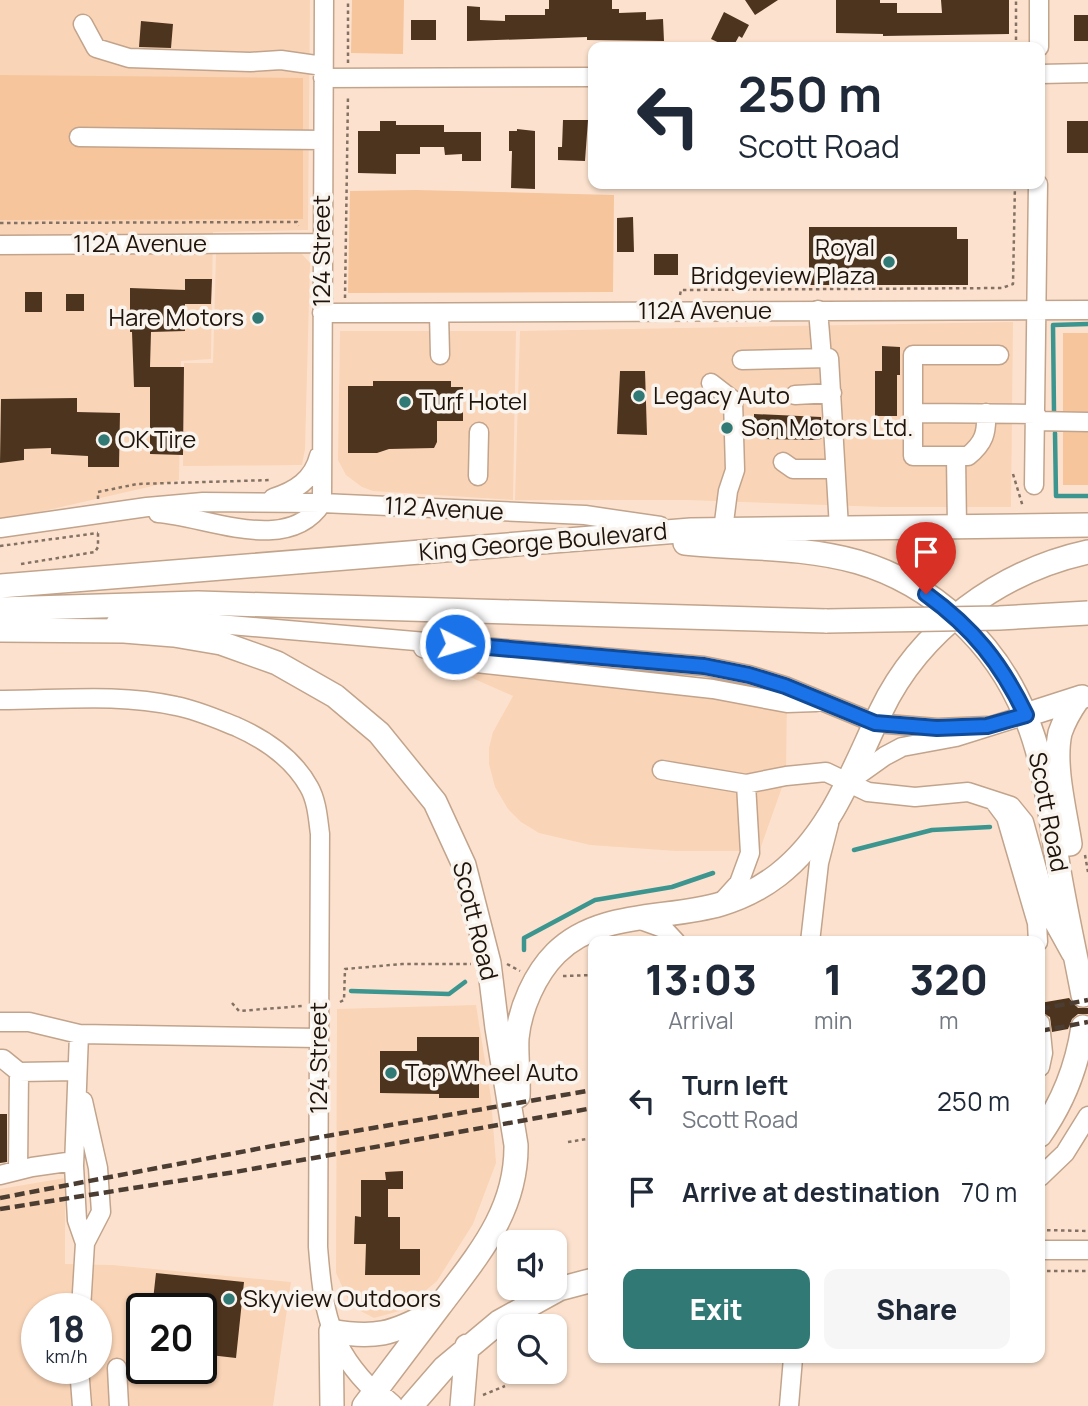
<!DOCTYPE html>
<style>
body{margin:0;font-family:Manrope,sans-serif;background:#f6f6f7;color:#1f2937;height:100vh;display:flex;flex-direction:column;font-size:26px;white-space:nowrap}
*{box-sizing:border-box;margin:0}
p{font-size:23px;color:#747a83}
.icon{flex:none;width:38px;height:38px;fill:none;stroke:currentColor;stroke-width:2;stroke-linecap:round;stroke-linejoin:round}
.map{position:relative;flex:1;overflow:hidden}
.sheet{position:absolute;left:588px;top:936px;width:457px;height:427px;display:flex;flex-direction:column;background:#fff;border-radius:14px;box-shadow:0 2px 5px #0004}
.sheet>*{flex:none}
.top-card{position:absolute;left:588px;top:42px;width:457px;height:147px;border-radius:14px;box-shadow:0 2px 5px #0004;background:#fff;color:#1f2937;overflow:hidden}
.tools{position:absolute;left:497px;top:1230px;display:grid;gap:14px}
.tools a{display:grid;place-items:center;width:70px;height:70px;border-radius:14px;background:#fff;box-shadow:0 2px 5px #0004;font-size:35px}
.speed{position:absolute;left:21px;top:1293px;display:flex;gap:14px;font-size:35px;font-weight:700;text-align:center}
.speed>*{display:grid;place-content:center;width:91px;height:91px;border-radius:50%;background:#fff;box-shadow:0 2px 5px #0004;line-height:1}
.speed small{font-size:18px;font-weight:400}
.speed .limit{border:4px solid #111;border-radius:10px;background:#fff;color:#111}
.pin{position:absolute;display:grid;place-items:center;width:60px;height:60px;color:#fff;margin:-72px -30px;border-radius:50% 50% 50% 0;rotate:-45deg;box-shadow:0 0 7px #0007}
.pin .icon{rotate:45deg}
.me{position:absolute;width:77px;margin:-38px;rotate:95deg;stroke-linejoin:round;filter:drop-shadow(0 0 5px #0008)}
.turn{display:flex;align-items:center;gap:24px;height:147px;padding:0 35px;font-size:32px}
.turn .icon{width:91px;height:91px;stroke-width:2.5}
.turn b{display:block;font-size:49px;line-height:60px}
.eta{display:flex;justify-content:space-evenly;align-items:center;height:119px;text-align:center}
.eta b{font-size:42px;font-weight:800;line-height:49px}
.primary-button{display:flex;gap:14px;margin-top:auto;padding:14px 35px}
.primary-button a{flex:1;height:80px;border-radius:14px;background:#317975;color:#fff;font-size:28px;font-weight:800;line-height:80px;text-align:center}
.primary-button a+a{background:#f6f6f7;color:#1f2937}
ul{padding:0;list-style:none}
li{display:flex;align-items:center;gap:21px;height:91px;padding:0 35px}
li div{flex:1}
li b{display:block;font-size:26px}
li em{font-style:normal}
.map>svg:first-child{display:block}
.built{fill:#fad4b6;fill-rule:evenodd}
.green{fill:#f6c59c}
.lines{fill:none;stroke-linecap:round;stroke-linejoin:round}
.stream{stroke:#3c968f;stroke-width:4.5}
.building{fill:#4d341f}
.minor-casing{stroke:#c2a48c;stroke-width:21}
.major-casing{stroke:#c2a48c;stroke-width:26}
.path{stroke:#837163;stroke-width:2.5;stroke-dasharray:3.5 3.5;stroke-linecap:butt}
.minor{stroke:#fff;stroke-width:18}
.major{stroke:#fff;stroke-width:23}
.rail{stroke:#4b3d32;stroke-width:4.5;stroke-dasharray:10 5;stroke-linecap:butt}
.major-bridge-casing{stroke:#c2a48c;stroke-width:26;stroke-linecap:butt}
.major-bridge{stroke:#fff;stroke-width:23}
.route-casing{stroke:#114b97;stroke-width:18}
.route{stroke:#1a73e8;stroke-width:12}
.poi-dot{fill:#317975;stroke:#faf4ef;stroke-width:2.5}
.labels{text-anchor:middle;stroke-width:7;stroke-linejoin:round;paint-order:stroke}
.street-label{font-size:24px;fill:#1f140b;stroke:#faf4ef}
.poi-label{font-size:24px;fill:#1f140b;stroke:#faf4ef;text-anchor:start}
</style>
<div class="map">
<svg width="1088" height="1406" viewBox="0 0 1088 1406">
<rect width="100%" height="100%" fill="#fce2ce"/>
<path class="built" d="M0 0H310L308 230 213 232 211 359 181 361 179 480 0 521Z
M216 253H301L310 263 305 449 302 465 183 466 184 363H213Z
M1013 322 1011 507H883L686 500H515L520 331Z
M340 331H516L513 500 373 491 362 487 346 475 338 460Z
M402 647 787 695 786 776 757 858 739 851H676L590 845 539 833 521 822 508 809 495 787 489 764V748L493 732 513 696Z
M476 1005 491 1098 496 1163 473 1224 437 1281 403 1310 374 1318 351 1306 336 1273 337 1009Z
M65 1178V1264L112 1265 291 1282 273 1406H0V1189ZM37 1309H96V1368H37ZM142 1309H201V1368H142Z"/>
<path class="green" d="M352 0H404L403 54 351 53Z
M0 75 303 78V219L0 220Z
M416 190 614 195 613 292 348 293 350 191Z
M1063 333H1088V485H1063Z"/>
<g class="lines">
<path class="stream" d="M1054 412 1053 325 1088 324
M1055 433 1056 496H1088
M854 850 932 830 990 827
M524 950V938L595 900 672 887 713 873
M351 991 449 994 465 982"/>
</g>
<path class="building" d="M549 0H612V9H619V13L646 12V20L663 19 664 41 587 40V37L467 41V6L480 7V20L505 21V15H545V9H549Z
M745 0H778L755 15Z
M836 0H880V3H897V13H942L941 0H1009V34L883 36V34L836 33Z
M724 12 749 25 742 38 739 36 733 47H728L711 39Z
M1074 15H1088V41H1074Z
M411 20H436V40H411Z
M141 21 173 24 171 48 139 47Z
M563 120H588L585 161 558 160V147H562Z
M380 121H396V125H444V132H481V161H462V154L445 155 444 147H420V154H396V174L358 173V131H380Z
M1067 121H1088V153H1067Z
M517 129 535 131V189L511 188 512 151H509V131H517Z
M633 217 634 252H617V218Z
M809 227H957V239H968V285H809Z
M654 254H678V275H654Z
M185 279H212L211 304H185V331L151 332 150 367H184L183 455 150 454V387H134L132 332H130V288L185 290Z
M25 292H42V312H25Z
M66 294H84V311H66Z
M882 346 900 347V375H897V416H875V371H882Z
M620 371H645L647 435 617 434Z
M373 381H451V387H463V421H437V442L434 448 389 449 377 453H348V386H373Z
M77 398V412L120 413 119 467H88V456L51 454V448L24 449V460L0 463 1 399Z
M754 414 821 417 822 437 821 439 813 440 760 439V432H754Z
M1069 998 1078 1008H1088V1014H1078L1072 1019 1068 1029 1052 1032 1050 1017 1040 1012V1003Z
M417 1037H479V1098H439V1094L380 1093V1051H417Z
M0 1114H7V1162L0 1163Z
M403 1171V1189H388V1217H400V1249H420V1275H365L366 1244H354L355 1216 361 1217V1180H386L385 1172Z
M156 1273 244 1282 236 1358 201 1354V1309H152Z"/>
<g class="lines">
<defs>
<path id="minor" d="M1039 0V47
M83 24 96 48 129 58 250 62 281 60 323 66
M1040 74 1088 73
M323 78 593 77
M79 137 323 140
M0 245 322 243
M818 310 822 358
M322 313 1088 310
M439 313 440 355
M742 360 829 358 839 528
M711 383 733 400 735 470 728 491 723 530
M795 395 832 393
M913 413 1036 414
M1036 421 1088 422
M956 456H968C984 443 987 433 986 413
M783 462 793 469H835
M478 476 479 432
M1034 485 1038 184
M273 498C295 491 313 480 319 456
M322 503 324 0
M158 513C206 516 288 556 322 503
M957 527 956 456H913V355H999
M0 528 147 507 203 502 322 503 585 515 660 526
M116 622 161 619 704 666 749 675 785 686 875 723 937 728 987 726
M423 648 458 661 713 689 787 703 816 702
M0 700C58 700 119 693 176 706 197 710 217 719 237 727 266 740 293 758 309 787 317 801 318 819 320 834L318 1247C323 1308 328 1348 375 1392
M662 770 746 784 786 776 826 772 868 792 915 797 968 792 1011 806 1024 822 1050 916 1071 954
M847 783 885 756 902 747 956 737 1026 715
M994 801 1006 817 1037 923 1038 942
M720 904 739 883 750 853 746 784
M638 919 663 928 676 942
M810 942 819 863 829 824
M0 1022H29L79 1034 319 1038
M1040 1023 1043 1053 1040 1067
M79 1034 74 1166 77 1220 85 1243 81 1309
M0 1059H3L19 1072 77 1071
M83 1101 98 1168 101 1212 85 1243
M18 1170 19 1072
M0 1175 32 1167 74 1161
M1040 1177 1065 1153 1088 1116
M1040 1250H1088
M79 1368 82 1406
M117 1368 119 1406
M789 1406 793 1358"/>
<path id="major" d="M685 543C742 549 802 546 858 562 933 584 996 643 1025 715 1045 761 1050 815 1058 865 1065 908 1075 952 1083 995
M0 586 691 530 1088 525
M0 609 198 603 827 621
M0 630 124 631 174 635 221 643 277 663 335 696 379 733 435 802 464 865 489 963 497 1028 516 1145C517 1212 477 1256 439 1307 414 1340 389 1373 364 1406
M1026 715 1082 697
M1070 844C1065 811 1053 765 1060 733 1064 721 1071 709 1078 699
M518 1096C519 1077 516 1056 517 1038 520 1008 535 974 556 953 599 910 668 920 721 904 741 898 761 888 778 875 831 834 853 769 881 711 920 629 1001 571 1088 552
M1040 1135C1064 1101 1077 1067 1083 1027
M375 1392 391 1406
M332 1406 331 1331C374 1339 393 1334 431 1313
M411 1406 444 1368 499 1322 559 1289 593 1280
M462 1406 467 1346"/>
</defs>
<use href="#minor" class="minor-casing"/>
<use href="#major" class="major-casing"/>
<path class="path" d="M1016 47V0
M348 63V0
M0 223 297 222 298 226
M680 295 681 290 1002 288 1013 284 1015 184
M345 298 348 95
M1013 474 1023 507
M98 499V492L137 484 272 480
M0 546 98 533
M21 564 95 552 98 547V530
M1085 855 1088 872
M507 964 520 971
M563 976 593 975
M340 1002 344 1000 345 969 402 964H471
M232 1003 239 1011 302 1006
M568 1142 593 1138
M1040 1230 1088 1231
M1040 1271H1088
M483 1395 505 1386"/>
<use href="#minor" class="minor"/>
<use href="#major" class="major"/>
<path class="rail" d="M1040 1009 1088 1000
M1040 1031 1088 1022
M0 1198 309 1139 593 1090
M0 1209 235 1172 593 1108"/>
<defs>
<path id="major-bridge" d="M827 621 999 618 1088 613"/>
</defs>
<use href="#major-bridge" class="major-bridge-casing"/>
<use href="#major-bridge" class="major-bridge"/>
</g>
<g class="lines">
<defs>
<path id="route" d="M455 644 704 666 749 675 785 686 875 723 937 728 987 726 1026 715C1001 663 973 628 926 594"/>
</defs>
<use href="#route" class="route-casing"/>
<use href="#route" class="route"/>
</g>
<g class="poi-dot">
<circle cx="889" cy="262" r="7"/>
<circle cx="258" cy="318" r="7"/>
<circle cx="639" cy="396" r="7"/>
<circle cx="405" cy="402" r="7"/>
<circle cx="727" cy="428" r="7"/>
<circle cx="104" cy="440" r="7"/>
<circle cx="391" cy="1073" r="7"/>
<circle cx="229" cy="1299" r="7"/>
</g>
<g class="labels">
<g class="street-label">
<text x="140" y="252">112A Avenue</text>
<text transform="translate(322 251) rotate(-90)" y="8">124 Street</text>
<text x="705" y="319">112A Avenue</text>
<text transform="translate(444 509) rotate(3)" y="8">112 Avenue</text>
<text transform="translate(543 542) rotate(-5)" y="8">King George Boulevard</text>
<text transform="translate(1048 812) rotate(79)" y="8">Scott Road</text>
<text transform="translate(475 921) rotate(76)" y="8">Scott Road</text>
<text transform="translate(319 1058) rotate(-90)" y="8">124 Street</text>
</g>
<g class="poi-label">
<text x="875" y="256" text-anchor="end">Royal<tspan x="875" dy="28">Bridgeview Plaza</tspan></text>
<text x="244" y="326" text-anchor="end">Hare Motors</text>
<text x="653" y="404">Legacy Auto</text>
<text x="419" y="410">Turf Hotel</text>
<text x="741" y="436">Son Motors Ltd.</text>
<text x="118" y="448">OK Tire</text>
<text x="405" y="1081">Top Wheel Auto</text>
<text x="243" y="1307">Skyview Outdoors</text>
</g>
</g>
</svg>
<div class="tools">
<a><svg class="icon" aria-label="sound" viewBox="0 0 24 24"><path d="M4 9h4l5-4v14l-5-4H4zM17 9q2 3 0 6"/></svg></a>
<a><svg class="icon" aria-label="search" viewBox="0 0 24 24"><circle cx="10" cy="10" r="6"/><path d="M15 15l6 6"/></svg></a>
</div>
<div class="speed"><div>18<small>km/h</small></div><div class="limit">20</div></div>
<div class="pin" style="left:926px;top:594px;background:#d93025"><svg class="icon" aria-label="arrive" viewBox="0 0 24 24"><path d="M6 21V4h12l-3 4 3 4H6"/></svg></div>
<svg class="me" style="left:455px;top:644px" viewBox="-20 -20 40 40"><circle r="17" fill="#1a73e8" stroke="#fff" stroke-width="3"/><path d="M0-11L8 9 0 5-8 9z" fill="#fff"/></svg>
<div class="top-card">
<div class="turn"><svg class="icon" aria-label="left" viewBox="0 0 24 24"><path d="M17 20v-9H6M10 6l-5 5 5 5"/></svg><div><b>250 m</b>Scott Road</div></div>
</div>
<section class="sheet">
<div class="eta">
<div><b>13:03</b><p>Arrival</p></div>
<div><b>1</b><p>min</p></div>
<div><b>320</b><p>m</p></div>
</div>
<ul>
<li><svg class="icon" aria-label="left" viewBox="0 0 24 24"><path d="M17 20v-9H6M10 6l-5 5 5 5"/></svg><div><b>Turn left</b><p>Scott Road</p></div><em>250 m</em></li>
<li><svg class="icon" aria-label="arrive" viewBox="0 0 24 24"><path d="M6 21V4h12l-3 4 3 4H6"/></svg><div><b>Arrive at destination</b></div><em>70 m</em></li>
</ul>
<div class="primary-button"><a>Exit</a><a>Share</a></div>
</section>
</div>
